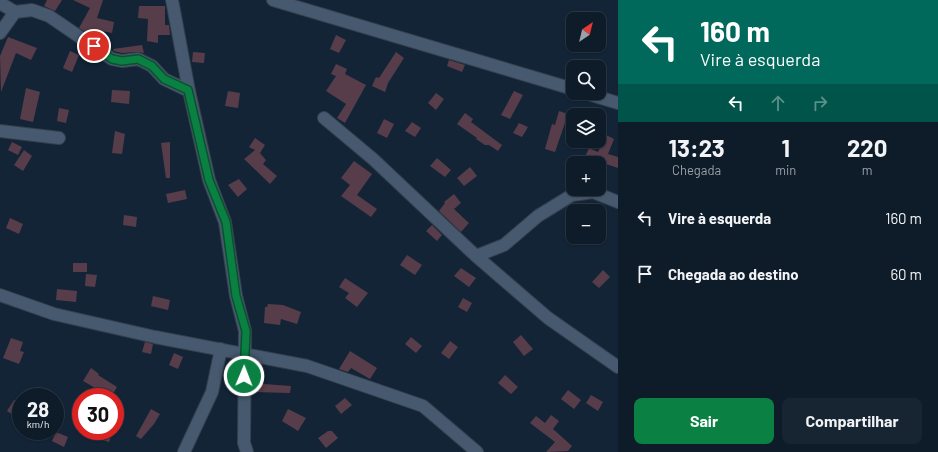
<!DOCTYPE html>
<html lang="pt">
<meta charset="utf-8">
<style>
body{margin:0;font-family:Barlow,sans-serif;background:#172431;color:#f1f3f6;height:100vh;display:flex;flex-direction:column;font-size:15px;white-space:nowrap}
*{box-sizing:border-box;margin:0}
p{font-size:13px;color:#9ba1a8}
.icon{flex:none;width:22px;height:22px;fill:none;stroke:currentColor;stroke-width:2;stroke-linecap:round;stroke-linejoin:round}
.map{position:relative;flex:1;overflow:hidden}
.sheet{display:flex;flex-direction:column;background:#0e1b29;width:320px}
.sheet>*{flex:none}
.top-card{background:#00695c;color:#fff;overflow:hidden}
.needle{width:26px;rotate:35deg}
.buttons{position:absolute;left:566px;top:12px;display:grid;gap:8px}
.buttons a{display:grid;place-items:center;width:40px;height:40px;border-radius:8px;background:#0e1b29;box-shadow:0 1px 3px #0004,0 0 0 1px #2e3946;font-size:20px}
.speed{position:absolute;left:12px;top:388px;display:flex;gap:8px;font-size:20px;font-weight:700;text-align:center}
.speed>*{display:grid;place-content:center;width:52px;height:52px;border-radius:50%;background:#0e1b29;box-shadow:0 1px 3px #0004,0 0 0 1px #2e3946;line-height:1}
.speed small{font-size:10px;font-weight:400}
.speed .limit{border:6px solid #d22;background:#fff;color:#111}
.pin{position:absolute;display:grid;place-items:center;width:34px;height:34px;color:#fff;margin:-17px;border:2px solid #fff;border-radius:50%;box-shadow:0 1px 4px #0007}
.me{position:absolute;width:44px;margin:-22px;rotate:1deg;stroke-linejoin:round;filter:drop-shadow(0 0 3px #0008)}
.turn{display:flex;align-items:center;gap:14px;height:84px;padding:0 16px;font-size:18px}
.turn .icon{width:52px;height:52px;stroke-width:2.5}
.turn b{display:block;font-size:28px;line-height:34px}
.lanes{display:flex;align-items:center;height:38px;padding:0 16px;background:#0003;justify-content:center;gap:20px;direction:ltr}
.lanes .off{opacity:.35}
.eta{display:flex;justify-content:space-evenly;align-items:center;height:68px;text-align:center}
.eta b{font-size:24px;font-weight:700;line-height:28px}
.cta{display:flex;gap:8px;margin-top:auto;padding:8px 16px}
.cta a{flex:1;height:46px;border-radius:8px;background:#0b8043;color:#fff;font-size:16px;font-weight:700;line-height:46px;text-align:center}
.cta a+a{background:#172431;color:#f1f3f6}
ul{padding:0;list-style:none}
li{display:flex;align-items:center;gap:12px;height:56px;padding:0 16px}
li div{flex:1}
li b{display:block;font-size:15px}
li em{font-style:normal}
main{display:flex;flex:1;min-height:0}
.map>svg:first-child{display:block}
.building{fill:#573d49}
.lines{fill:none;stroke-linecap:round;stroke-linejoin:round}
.minor-casing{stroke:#35404f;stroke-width:14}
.minor{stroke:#47596e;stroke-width:12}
.route-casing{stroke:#07532c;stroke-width:10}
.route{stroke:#0b8043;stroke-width:7}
</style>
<main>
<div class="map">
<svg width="618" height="452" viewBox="0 0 618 452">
<rect width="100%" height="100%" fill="#132437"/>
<path class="building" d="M47 0H62L55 11 44 6Z
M73 0H103L97 18 114 22 112 33 92 29 89 34 79 28 90 8Z
M139 6H165V25H169L170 35H158V43L147 41 148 19 138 18Z
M336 35 346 40 339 53 330 49Z
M8 37 37 48 31 60 16 53 1 92 0 56Z
M142 45 144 53 137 52 122 53 114 51 113 49Z
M70 51 79 55 72 72 63 68Z
M193 52 205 53 204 63 192 62Z
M396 52 404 58 388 83 385 92 372 86 376 77 379 78Z
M449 60 465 65 462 72 447 66Z
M336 64 347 69 345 74 366 85 345 123 337 118 346 104 326 91 336 76 331 74Z
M26 88 40 92 33 122 20 119Z
M112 90 130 91 129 104 111 102Z
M228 91 240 93 238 108 225 106Z
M514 91 523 95 510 119 501 115Z
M436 93 444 99 436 110 428 103Z
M59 108 69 110 66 123 57 121Z
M559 111 568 114 555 152 545 149 552 124 555 125Z
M465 113 473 119 471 122 502 145 498 151 489 145H485L476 139 477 138 457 124Z
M384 119 394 124 387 138 377 133Z
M412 122 421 128 415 137 405 131Z
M519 123 528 127 522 137 513 133Z
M115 131 125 134 122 154 112 153Z
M606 135 614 139 608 154 618 157V168L585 157 589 148 598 152Z
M255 138 265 145 260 153 259 152 266 160 263 164 277 176 270 184 244 159 255 150 249 147Z
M12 142 22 147 18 155 8 150Z
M170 142V178H166L161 143Z
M24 150 32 156 23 171 14 165Z
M437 158 451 170 445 177 430 166Z
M354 161 372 174 357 195 377 209 371 217 341 196 350 185 341 178Z
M470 167 477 176 464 186 457 178Z
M239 179 247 189 238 197 228 185Z
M185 190 187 199 168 203 166 194Z
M454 194 461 203 454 209 469 223 461 232 439 211 445 203 444 202Z
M124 215 137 217 136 227 123 225Z
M10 218 23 224 19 234 6 228Z
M432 225 442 235 437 241 426 231Z
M407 255 422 265 415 275 400 265Z
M73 263H87V272H73Z
M461 268 476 278 469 287 454 276Z
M603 270 610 277 599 288 592 282Z
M86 274 97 275 95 287 85 286Z
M345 278 368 293 357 307 345 298 349 293 339 287Z
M57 289 77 291 76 302 56 300Z
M153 296 170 300 168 310 151 306Z
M463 298 472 303 467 312 458 307Z
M268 304 283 305 301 312 297 324 281 319 280 325 264 323 265 307H267Z
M521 335 533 349 524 356 513 342Z
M411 337 422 346 416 353 405 344Z
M11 338 23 342 20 351 24 352 19 364 3 358Z
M450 341 458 347 449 359 441 353Z
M145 342 153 344 151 354 142 352Z
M350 351 377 368 370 379 351 368 348 372 339 369Z
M174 353 183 357 178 369 169 365Z
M91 368 99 374 98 375 117 387 111 397 83 381Z
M505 375 518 387 511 394 498 383Z
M252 383 291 386 290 393 252 392Z
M568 390 581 400 574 409 561 399Z
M591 395 603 402 598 411 586 403Z
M345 398 352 405 341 414 335 406Z
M14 400 21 404 15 416 7 411Z
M151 409 160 414 154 424 141 439 136 436Z
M288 409 306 418 298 431 282 421Z
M551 415 559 421 553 429 572 446 568 451 546 452 555 442 530 423 536 416 545 423Z
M103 431H113L109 442 100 439Z
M328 431H332L338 438 326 448 318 438Z
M56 432 68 437 64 447 52 441Z"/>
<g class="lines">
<defs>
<path id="minor" d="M172 0 189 91 209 180 225 222 236 296 245 331 244 443 247 452
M273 0 573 89
M0 3 15 12 32 10 49 16 112 59 122 61 138 59 152 66 164 79 189 91
M0 33 15 12
M585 93 618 103
M324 118 373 159 476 256 548 318 618 367
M0 131 59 138
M476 256 504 245 538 216 572 195 593 192 618 202
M0 295 54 314 155 337 307 366 423 406 477 452
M184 452 212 392 221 349"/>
</defs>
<use href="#minor" class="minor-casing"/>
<use href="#minor" class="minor"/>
</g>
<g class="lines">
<defs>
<path id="route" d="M94 46 112 59 122 61 138 59 152 66 164 79 188 90 209 180 226 222 236 296 246 331 244 376"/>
</defs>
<use href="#route" class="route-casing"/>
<use href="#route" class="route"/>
</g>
</svg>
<div class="buttons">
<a><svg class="needle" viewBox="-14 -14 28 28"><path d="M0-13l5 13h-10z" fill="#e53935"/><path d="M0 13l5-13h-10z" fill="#9ba1a8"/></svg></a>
<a><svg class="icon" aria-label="search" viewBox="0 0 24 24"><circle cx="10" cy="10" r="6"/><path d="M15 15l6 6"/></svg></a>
<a><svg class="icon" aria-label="layers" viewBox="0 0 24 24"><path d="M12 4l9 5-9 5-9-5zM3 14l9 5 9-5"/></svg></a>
<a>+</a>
<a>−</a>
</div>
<div class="speed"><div>28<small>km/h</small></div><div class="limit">30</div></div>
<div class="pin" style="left:94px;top:46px;background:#d93025"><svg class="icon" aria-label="arrive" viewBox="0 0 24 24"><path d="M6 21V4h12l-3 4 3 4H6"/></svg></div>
<svg class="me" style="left:244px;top:376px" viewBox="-20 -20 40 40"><circle r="17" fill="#0b8043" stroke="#fff" stroke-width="3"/><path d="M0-11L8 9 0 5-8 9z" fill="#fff"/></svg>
</div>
<section class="sheet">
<div class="top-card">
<div class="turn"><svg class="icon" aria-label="left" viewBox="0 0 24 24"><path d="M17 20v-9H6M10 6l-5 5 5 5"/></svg><div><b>160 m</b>Vire à esquerda</div></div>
<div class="lanes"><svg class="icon" aria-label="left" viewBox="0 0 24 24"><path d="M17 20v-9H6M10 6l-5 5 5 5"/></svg><svg class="icon off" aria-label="ahead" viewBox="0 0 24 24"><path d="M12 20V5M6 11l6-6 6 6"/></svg><svg class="icon off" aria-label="right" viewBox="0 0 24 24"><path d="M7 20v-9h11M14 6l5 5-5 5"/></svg></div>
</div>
<div class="eta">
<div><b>13:23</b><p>Chegada</p></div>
<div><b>1</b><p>min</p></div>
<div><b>220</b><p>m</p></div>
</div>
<ul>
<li><svg class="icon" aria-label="left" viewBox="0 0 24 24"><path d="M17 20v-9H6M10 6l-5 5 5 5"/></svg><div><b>Vire à esquerda</b></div><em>160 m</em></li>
<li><svg class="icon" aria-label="arrive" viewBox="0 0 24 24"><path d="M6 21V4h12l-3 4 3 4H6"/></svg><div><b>Chegada ao destino</b></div><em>60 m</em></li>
</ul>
<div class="cta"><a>Sair</a><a>Compartilhar</a></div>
</section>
</main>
